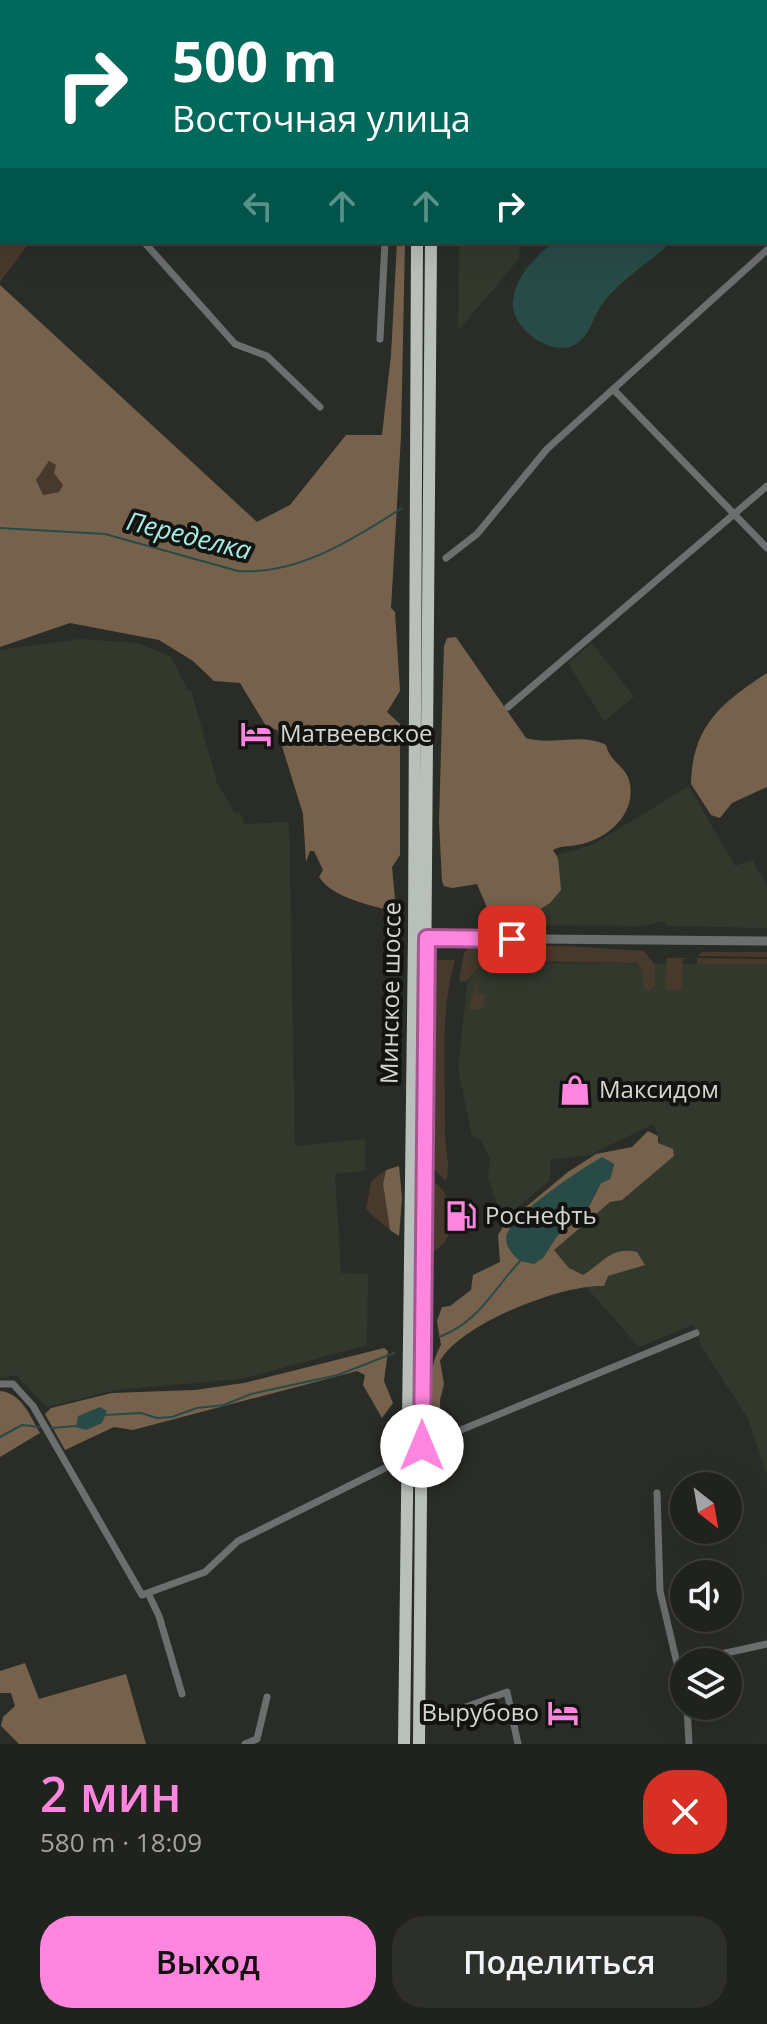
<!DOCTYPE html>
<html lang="ru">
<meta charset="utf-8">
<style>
body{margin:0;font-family:"Open Sans",sans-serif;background:#2d2f2a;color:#f1f3f6;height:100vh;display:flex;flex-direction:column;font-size:30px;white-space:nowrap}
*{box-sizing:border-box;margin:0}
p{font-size:26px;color:#a2a4a4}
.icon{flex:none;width:44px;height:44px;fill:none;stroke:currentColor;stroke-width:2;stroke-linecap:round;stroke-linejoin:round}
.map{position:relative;height:1744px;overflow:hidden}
.sheet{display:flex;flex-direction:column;background:#20221d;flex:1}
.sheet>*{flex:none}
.guide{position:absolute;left:0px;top:0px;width:768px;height:244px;box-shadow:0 8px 32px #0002,0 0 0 2px #3d3f3b;background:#00695c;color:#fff;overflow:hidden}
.needle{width:52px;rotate:149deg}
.fabs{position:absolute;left:670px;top:1472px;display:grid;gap:16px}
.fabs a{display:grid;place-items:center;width:72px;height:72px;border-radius:50%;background:#20221d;box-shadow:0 8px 32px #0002,0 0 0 2px #3d3f3b;font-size:40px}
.pin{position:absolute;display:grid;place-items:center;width:68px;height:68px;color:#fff;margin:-34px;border-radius:16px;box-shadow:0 4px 12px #0006}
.me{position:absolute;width:88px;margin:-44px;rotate:0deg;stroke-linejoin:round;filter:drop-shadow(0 0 6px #0008)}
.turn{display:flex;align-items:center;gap:28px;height:168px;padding:0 40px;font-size:36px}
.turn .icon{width:104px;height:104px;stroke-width:2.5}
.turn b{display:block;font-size:56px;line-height:68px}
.lanes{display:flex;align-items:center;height:76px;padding:0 40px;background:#0003;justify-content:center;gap:40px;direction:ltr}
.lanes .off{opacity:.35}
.round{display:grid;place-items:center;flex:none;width:84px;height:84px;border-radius:32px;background:#2d2f2a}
.head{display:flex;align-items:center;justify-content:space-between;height:136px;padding:0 40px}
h1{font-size:48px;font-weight:600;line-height:60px;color:#ff85de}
.button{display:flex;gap:16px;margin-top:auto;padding:16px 40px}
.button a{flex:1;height:92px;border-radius:32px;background:#ff85de;color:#111;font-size:32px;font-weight:600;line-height:92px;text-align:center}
.button a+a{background:#2d2f2a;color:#f1f3f6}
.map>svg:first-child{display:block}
.built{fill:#33382d}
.green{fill:#47392b}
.forest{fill:#76624c;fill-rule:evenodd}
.water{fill:#284b47}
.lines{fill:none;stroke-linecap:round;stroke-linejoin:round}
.stream{stroke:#284b47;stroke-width:2}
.minor{stroke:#6c6f6d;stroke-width:7}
.tertiary{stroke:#6c6f6d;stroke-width:9}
.trunk{stroke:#b9c0bb;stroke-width:12}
.route-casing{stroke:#a65690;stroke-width:20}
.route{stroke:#ff85de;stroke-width:14}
.labels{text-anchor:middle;stroke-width:8;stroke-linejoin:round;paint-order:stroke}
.poi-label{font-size:24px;fill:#d4d6d2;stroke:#131412;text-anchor:start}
.street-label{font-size:24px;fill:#d4d6d2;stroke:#131412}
.water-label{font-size:26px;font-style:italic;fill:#a6ede5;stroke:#131412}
</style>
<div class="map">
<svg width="767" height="1744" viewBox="0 0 767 1744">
<rect width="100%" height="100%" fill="#2a2d27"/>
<path class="built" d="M459 242 521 245 518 260 458 331Z
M79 639 138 643 171 657 188 691 191 690 217 783 235 813 240 812 244 824 289 822 295 1146 365 1139V1171L335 1174 341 1273 368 1274 367 1345 241 1379 115 1390 47 1407 16 1375 0 1378V650Z
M592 643 634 697 604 721 568 663Z
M689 786 735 866 752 860 767 885V928L668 926 663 921 642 926 492 925 478 878 592 845Z
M493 963 767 964V1474L748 1418 702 1348 693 1325 639 1347 552 1248 660 1140 653 1124 590 1155 550 1160V1180L502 1220 488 1177 490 1157 480 1139 472 1136 458 1069 467 983 478 968Z"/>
<path class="green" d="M247 0H402L401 2Z
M0 110 2 242H30L0 282Z
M49 460 56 465 54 473 63 485 59 492 42 495 36 480Z
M469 946H566L644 951 655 965V986L649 991 644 990 642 970 637 963 493 961 478 968 466 982 459 981 464 953Z
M702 952H767V957L698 956Z
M667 958H688L683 960 682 988 678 992 665 989Z
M697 958 767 959V964H697Z
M435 960H455C439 1015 446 1076 445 1132 445 1150 451 1164 446 1181L432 1168Z
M478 976 477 993 485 994 483 1009 468 1010Z
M386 1170 383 1184 390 1230 366 1210 371 1181Z
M432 1180C452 1196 445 1199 448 1218 451 1234 448 1243 431 1253Z"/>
<path class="forest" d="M397 242H405L401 436 391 608 395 612 400 691 387 712 400 724V855L392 867 395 899 388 910C366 904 332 897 319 877L323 870 314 851H310L306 862 303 814 277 730 266 726 240 683 214 681 193 661 159 640 70 623 0 647V285L257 522 290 505 346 435H382L391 355ZM49 461 56 465 54 473 63 485 59 492 43 495 36 480Z
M456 637 526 738C551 746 583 732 606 745 610 762 625 766 629 780 638 813 608 840 577 845 568 847 562 845 553 850L558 858 561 890 550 903 523 920 488 910 477 884 452 888 444 886 442 881 439 822 444 646 447 638Z
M767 673V787L732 803 720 818 711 815 691 784C692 726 722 702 767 673Z
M648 1131 658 1136V1143L673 1149 674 1156 622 1200 610 1202 554 1250 569 1268 583 1275C602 1264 611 1246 637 1252L645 1265 608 1276 604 1286C562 1284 460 1324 440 1361L444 1384 440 1400 441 1428 435 1432C429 1406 427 1368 441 1345L437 1321 442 1307 450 1306 471 1290 473 1275 500 1262 498 1235 504 1225 568 1172 596 1154 632 1147ZM614 1164 610 1179 601 1183 587 1210 558 1235 506 1236 521 1219Z
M399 1166 402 1198 399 1236 390 1230 383 1184 386 1170Z
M384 1348 388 1351 384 1381 393 1403 382 1418 363 1385 365 1375 357 1371 133 1430 114 1427 65 1450 45 1414 51 1408 112 1393 195 1390 244 1383Z
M0 1391C22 1393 30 1416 40 1433L0 1457Z
M25 1663 39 1699 126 1674 146 1744H19L1 1726 3 1717 15 1706 11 1693H0V1671Z"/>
<path class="water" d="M553 242H671C649 263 621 279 603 303 592 317 591 338 572 346 549 356 509 326 513 301 516 275 535 258 553 242Z
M602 1157 614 1164 610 1179 601 1183 587 1210 558 1235 543 1258 534 1264 520 1261C513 1255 503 1245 507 1234 514 1213 581 1169 602 1157Z
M100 1407 107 1411 102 1423 86 1430 76 1427 78 1416Z"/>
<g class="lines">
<path class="stream" d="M0 528 105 534 238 571C298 575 354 539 402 508
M439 1337C478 1323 493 1290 520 1261
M105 1415 141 1413 157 1418 172 1417 197 1408 224 1405 251 1394 338 1375 394 1353
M51 1428 76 1426
M0 1437 22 1425 40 1427"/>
<path class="minor" d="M228 0 230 2
M468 2V0
M2 90V91
M144 242 235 344 267 356 320 407
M380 339 385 242
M613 389 767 548
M446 558 477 534 547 449 767 250
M508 707 767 486
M0 1384H13L33 1406 142 1595 205 1572 238 1541 391 1465 408 1463
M422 1446 696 1333
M657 1493 660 1591 684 1693
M148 1593 159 1616 182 1694
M685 1662 767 1644
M687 1706 689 1744
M419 1724 507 1692 518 1744
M245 1744 257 1739 267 1697"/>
<path class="tertiary" d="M422 938 767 941"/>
<path class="trunk" d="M420 0V2
M433 2V0
M404 1744 414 938 417 242
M419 1744 431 242"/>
</g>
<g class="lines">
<defs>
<path id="route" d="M422 1446 427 938 512 939"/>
</defs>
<use href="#route" class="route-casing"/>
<use href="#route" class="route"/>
</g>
<defs>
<symbol id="hotel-bare" viewBox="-9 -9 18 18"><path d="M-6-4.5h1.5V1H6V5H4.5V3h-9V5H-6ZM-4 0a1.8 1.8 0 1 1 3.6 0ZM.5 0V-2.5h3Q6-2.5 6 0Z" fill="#ff85de" stroke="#131412" stroke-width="2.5" paint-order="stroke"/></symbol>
<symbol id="shop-bare" viewBox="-9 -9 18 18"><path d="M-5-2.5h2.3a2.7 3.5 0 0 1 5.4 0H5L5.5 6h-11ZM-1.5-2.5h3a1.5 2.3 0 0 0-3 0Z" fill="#ff85de" stroke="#131412" stroke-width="2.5" paint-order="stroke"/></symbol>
<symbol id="fuel-bare" viewBox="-9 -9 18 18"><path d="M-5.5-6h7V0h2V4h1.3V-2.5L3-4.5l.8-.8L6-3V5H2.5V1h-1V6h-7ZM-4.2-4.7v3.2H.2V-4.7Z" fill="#ff85de" stroke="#131412" stroke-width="2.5" paint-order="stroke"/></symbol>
</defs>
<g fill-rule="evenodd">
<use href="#hotel-bare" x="234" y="712" width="44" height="44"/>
<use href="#shop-bare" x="553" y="1068" width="44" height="44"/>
<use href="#fuel-bare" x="439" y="1194" width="44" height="44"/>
<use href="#hotel-bare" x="541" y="1691" width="44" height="44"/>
</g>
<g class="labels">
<g class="poi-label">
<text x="280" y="742">Матвеевское</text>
<text x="599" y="1098">Максидом</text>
<text x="485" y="1224">Роснефть</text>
<text x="539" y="1721" text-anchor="end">Вырубово</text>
</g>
<g class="street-label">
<text transform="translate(391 993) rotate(-89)" y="8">Минское шоссе</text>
</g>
<g class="water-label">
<text transform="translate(189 536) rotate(14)" y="9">Переделка</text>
</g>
</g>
</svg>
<div class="fabs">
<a><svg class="needle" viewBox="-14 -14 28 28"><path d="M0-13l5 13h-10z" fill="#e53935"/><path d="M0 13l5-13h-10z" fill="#a2a4a4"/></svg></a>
<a><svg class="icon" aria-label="sound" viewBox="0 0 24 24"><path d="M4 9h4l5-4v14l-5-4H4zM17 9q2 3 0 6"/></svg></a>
<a><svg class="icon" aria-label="layers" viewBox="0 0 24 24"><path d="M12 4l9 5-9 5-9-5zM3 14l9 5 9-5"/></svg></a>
</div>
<div class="pin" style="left:512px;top:939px;background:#d93025"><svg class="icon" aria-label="arrive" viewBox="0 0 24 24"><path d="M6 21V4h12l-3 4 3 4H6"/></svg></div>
<svg class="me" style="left:422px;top:1446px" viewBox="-20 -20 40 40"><circle r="19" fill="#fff"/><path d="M0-13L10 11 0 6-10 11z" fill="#ff85de"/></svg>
<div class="guide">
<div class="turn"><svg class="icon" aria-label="right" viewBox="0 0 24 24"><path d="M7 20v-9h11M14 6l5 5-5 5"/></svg><div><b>500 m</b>Восточная улица</div></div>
<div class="lanes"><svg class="icon off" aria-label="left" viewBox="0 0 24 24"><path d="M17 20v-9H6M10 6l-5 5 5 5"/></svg><svg class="icon off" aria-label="ahead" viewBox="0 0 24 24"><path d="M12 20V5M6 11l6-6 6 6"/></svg><svg class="icon off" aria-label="ahead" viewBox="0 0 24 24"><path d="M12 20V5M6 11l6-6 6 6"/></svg><svg class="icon" aria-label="right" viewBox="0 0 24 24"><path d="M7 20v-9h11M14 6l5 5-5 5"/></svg></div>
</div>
</div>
<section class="sheet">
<div class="head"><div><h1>2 мин</h1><p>580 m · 18:09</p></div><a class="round" style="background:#d93025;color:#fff"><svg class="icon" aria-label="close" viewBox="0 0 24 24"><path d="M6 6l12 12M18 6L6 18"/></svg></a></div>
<div class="button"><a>Выход</a><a>Поделиться</a></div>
</section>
